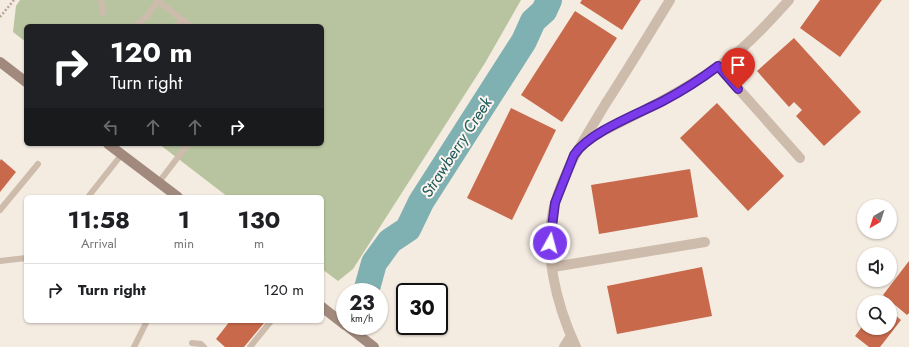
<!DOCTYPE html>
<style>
body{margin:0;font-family:Jost,sans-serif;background:#f2f2f2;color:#202124;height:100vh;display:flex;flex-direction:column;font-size:15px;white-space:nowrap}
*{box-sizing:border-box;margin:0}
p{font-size:13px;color:#757577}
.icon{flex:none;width:22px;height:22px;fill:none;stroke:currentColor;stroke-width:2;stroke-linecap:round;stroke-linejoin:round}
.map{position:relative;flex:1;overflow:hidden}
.panel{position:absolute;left:24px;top:195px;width:300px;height:128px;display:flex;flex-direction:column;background:#fff;border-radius:6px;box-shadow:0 1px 3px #0004}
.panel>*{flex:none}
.guide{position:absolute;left:24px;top:24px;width:300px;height:122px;border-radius:6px;box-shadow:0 1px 3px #0004;background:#202124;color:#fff;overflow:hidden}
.needle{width:26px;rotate:219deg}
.buttons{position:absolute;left:857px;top:199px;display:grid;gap:8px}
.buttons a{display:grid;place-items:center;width:40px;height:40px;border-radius:50%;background:#fff;box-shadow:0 1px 3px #0004;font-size:20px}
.speed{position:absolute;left:336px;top:283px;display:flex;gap:8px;font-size:20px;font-weight:700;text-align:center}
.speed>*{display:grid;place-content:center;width:52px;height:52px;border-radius:50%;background:#fff;box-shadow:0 1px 3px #0004;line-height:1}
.speed small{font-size:10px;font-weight:400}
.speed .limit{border:2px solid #111;border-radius:6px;background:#fff;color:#111}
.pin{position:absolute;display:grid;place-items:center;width:34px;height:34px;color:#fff;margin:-41px -17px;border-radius:50% 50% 50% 0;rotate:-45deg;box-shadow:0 0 4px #0007}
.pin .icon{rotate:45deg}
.me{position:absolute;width:44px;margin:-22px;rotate:7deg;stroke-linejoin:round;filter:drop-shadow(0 0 3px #0008)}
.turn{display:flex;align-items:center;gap:14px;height:84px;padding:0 20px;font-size:18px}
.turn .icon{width:52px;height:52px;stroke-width:2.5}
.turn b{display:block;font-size:28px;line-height:34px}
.lanes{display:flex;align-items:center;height:38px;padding:0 20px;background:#0003;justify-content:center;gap:20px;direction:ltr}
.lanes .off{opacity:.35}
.eta{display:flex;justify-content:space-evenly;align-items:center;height:68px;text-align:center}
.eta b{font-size:24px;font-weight:700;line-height:28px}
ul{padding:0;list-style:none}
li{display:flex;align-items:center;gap:12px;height:52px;padding:0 20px;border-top:1px solid #e0e0e0}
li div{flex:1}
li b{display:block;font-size:15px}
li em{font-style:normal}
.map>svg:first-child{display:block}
.green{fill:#b8c4a0}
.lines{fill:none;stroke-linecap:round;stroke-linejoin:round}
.river{stroke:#7fb0b2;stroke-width:26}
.building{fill:#c8694b}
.path{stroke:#b9a596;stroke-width:2.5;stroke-dasharray:2 2;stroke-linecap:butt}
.service{stroke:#cdbbac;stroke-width:6}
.minor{stroke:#cdbbac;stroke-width:10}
.secondary{stroke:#a18a7d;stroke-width:10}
.route-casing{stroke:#51269a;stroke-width:10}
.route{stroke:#7c3aed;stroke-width:7}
.labels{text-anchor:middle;stroke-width:4;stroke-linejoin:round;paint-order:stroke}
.water-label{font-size:16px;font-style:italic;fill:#1f5a5e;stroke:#fbf5ee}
</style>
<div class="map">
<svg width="909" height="347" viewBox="0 0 909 347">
<rect width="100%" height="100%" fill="#f4ebe1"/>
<path class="green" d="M20 0H521L485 63 353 269 338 281 322 269V197H228L159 144H322V26H26V42L13 32 16 6Z"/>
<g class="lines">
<path class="river" d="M366 292 374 263 390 241 408 229 421 202 524 41 533 21 544 11 549 0"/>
</g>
<path class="building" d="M582 0H641L622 30 580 3Z
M820 0H882L840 57 800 28Z
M575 11 617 38 562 122 521 95Z
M794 38 861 112 824 146 796 116 802 110 794 102 789 107 757 71Z
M717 103 784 176 748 211 680 138Z
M511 108 556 130 512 220 467 198Z
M1 159 16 172 0 192V161Z
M690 169 698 217 599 234 591 185Z
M909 261V313L907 315 883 295Z
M702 267 712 316 617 334 607 286Z
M890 311 901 320 880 347H869L855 336 864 324V328H890Z
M230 321H262L264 323 244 347H225L216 339Z"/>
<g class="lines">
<path class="path" d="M0 17 14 0"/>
<path class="service" d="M101 0 103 13
M157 0 190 26
M136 26 147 16 158 1
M177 26 182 20
M159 182 188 144
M88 197 122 154
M0 210 38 164
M0 261 26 258
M192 343 201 344 204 347
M134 347 147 321
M250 347 271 321"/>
<path class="minor" d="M718 66 800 158
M585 143 593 136C641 112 690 88 733 56 753 40 772 19 789 0
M553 267 705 242
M564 347 571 336
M576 347C556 304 542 249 555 203 566 166 587 135 606 103 628 69 649 34 670 0"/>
<path class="secondary" d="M0 62 26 82
M108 144 178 197
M322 307 345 325
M347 326 374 347"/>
</g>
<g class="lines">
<defs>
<path id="route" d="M550 243 555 203 574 155C589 132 638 114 663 101 682 91 701 79 718 66L738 89"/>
</defs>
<use href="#route" class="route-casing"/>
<use href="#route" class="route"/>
</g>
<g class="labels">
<g class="water-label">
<text transform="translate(456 147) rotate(-57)" y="6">Strawberry Creek</text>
</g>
</g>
</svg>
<div class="buttons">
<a><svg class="needle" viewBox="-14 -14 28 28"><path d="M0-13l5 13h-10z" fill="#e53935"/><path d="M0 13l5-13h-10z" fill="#757577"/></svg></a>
<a><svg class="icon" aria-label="sound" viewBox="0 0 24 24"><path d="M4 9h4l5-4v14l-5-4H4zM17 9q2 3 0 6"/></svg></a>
<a><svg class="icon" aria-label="search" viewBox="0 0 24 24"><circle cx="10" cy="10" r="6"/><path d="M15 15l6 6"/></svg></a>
</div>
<div class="speed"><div>23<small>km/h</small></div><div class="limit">30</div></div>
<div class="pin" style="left:738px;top:89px;background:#d93025"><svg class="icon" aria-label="arrive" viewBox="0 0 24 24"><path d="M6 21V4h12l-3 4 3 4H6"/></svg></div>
<svg class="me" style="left:550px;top:243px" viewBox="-20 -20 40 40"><circle r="17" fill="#7c3aed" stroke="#fff" stroke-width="3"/><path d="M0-11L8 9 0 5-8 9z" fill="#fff"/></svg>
<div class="guide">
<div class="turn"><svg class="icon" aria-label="right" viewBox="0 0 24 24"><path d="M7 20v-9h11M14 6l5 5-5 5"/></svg><div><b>120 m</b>Turn right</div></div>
<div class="lanes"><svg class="icon off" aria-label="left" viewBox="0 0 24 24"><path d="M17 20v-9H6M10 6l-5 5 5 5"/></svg><svg class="icon off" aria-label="ahead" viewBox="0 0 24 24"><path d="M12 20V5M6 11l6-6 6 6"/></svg><svg class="icon off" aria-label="ahead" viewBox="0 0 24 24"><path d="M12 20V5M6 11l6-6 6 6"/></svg><svg class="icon" aria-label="right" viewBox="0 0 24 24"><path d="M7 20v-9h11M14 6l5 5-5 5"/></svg></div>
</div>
<section class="panel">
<div class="eta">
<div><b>11:58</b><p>Arrival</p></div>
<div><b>1</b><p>min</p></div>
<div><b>130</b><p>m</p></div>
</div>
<ul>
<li><svg class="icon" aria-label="right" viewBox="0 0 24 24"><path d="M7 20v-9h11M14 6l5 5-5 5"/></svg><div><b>Turn right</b></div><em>120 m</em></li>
</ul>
</section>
</div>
